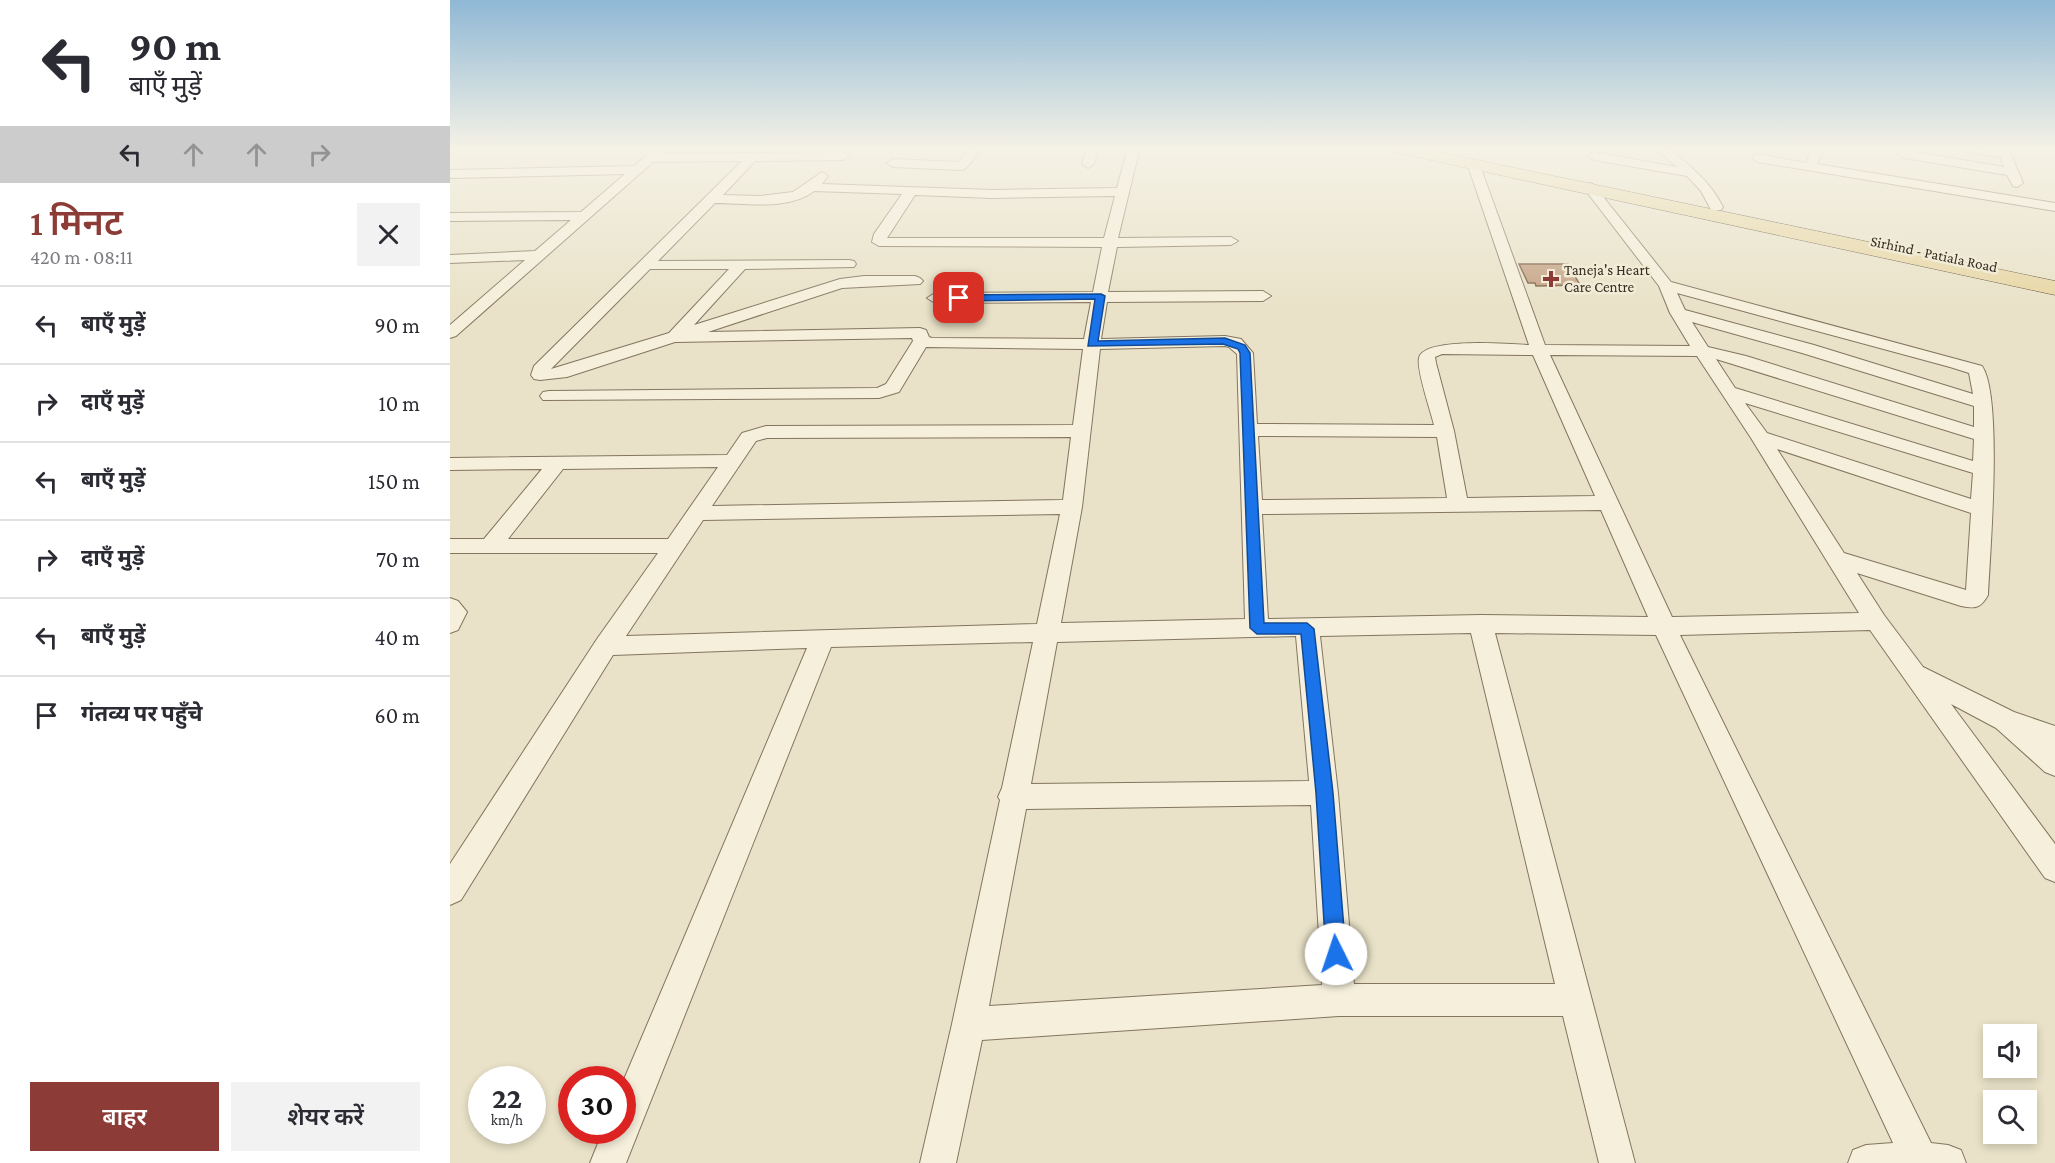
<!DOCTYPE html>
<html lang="hi">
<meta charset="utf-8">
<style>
body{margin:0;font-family:"Crimson Pro","Noto Sans Devanagari",serif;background:#f2f2f3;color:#2b2b33;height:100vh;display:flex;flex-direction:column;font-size:22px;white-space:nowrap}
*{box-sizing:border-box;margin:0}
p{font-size:20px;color:#7c7c81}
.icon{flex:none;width:33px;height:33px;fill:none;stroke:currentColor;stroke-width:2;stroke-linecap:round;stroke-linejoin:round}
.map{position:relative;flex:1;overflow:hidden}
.details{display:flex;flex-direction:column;background:#fff;width:450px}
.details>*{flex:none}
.hud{background:#fff;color:#2b2b33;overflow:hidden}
.fabs{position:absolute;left:1533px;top:1024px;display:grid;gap:12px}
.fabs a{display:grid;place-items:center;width:54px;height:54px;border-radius:0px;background:#fff;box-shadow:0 3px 9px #0003;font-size:30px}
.speed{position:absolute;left:18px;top:1066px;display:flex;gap:12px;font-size:30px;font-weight:700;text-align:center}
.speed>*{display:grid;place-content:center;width:78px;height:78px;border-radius:50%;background:#fff;box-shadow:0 3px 9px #0003;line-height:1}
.speed small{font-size:15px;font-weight:400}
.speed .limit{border:9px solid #d22;background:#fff;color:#111}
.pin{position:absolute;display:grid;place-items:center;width:51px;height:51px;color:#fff;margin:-26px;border-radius:12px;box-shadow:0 3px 9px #0006}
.me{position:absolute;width:66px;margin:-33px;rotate:356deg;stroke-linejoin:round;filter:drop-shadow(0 0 4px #0008)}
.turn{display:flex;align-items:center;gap:21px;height:126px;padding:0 30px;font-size:27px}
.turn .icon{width:78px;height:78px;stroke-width:2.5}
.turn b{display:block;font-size:42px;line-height:51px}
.lanes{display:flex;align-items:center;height:57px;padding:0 30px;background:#0003;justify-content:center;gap:30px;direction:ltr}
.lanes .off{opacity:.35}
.round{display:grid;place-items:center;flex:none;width:63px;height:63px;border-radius:0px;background:#f2f2f3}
.head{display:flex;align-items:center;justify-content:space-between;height:102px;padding:0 30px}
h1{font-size:36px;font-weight:600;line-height:45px;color:#8c3b36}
.button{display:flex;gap:12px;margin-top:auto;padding:12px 30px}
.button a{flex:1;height:69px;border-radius:0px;background:#8c3b36;color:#fff;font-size:24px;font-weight:600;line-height:69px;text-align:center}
.button a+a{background:#f2f2f3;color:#2b2b33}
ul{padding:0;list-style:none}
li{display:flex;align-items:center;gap:18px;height:78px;padding:0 30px;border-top:2px solid #e1e1e2}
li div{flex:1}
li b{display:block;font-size:22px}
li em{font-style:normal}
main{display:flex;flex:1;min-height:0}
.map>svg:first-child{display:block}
.building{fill:#c3a183;stroke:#806148;stroke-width:1.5}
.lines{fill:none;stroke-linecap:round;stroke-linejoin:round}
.street-casing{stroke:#84755f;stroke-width:2}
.primary-casing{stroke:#524333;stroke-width:1}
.street{fill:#f5efdb;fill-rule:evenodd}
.primary{fill:#e8d7a5;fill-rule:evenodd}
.route{fill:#1a73e8;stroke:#114b97;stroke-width:1.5}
.poi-dot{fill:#8c3b36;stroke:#f2ecd7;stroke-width:2}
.labels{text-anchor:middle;stroke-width:5;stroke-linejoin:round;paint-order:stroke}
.far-street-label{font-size:15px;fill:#362c21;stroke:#f2ecd7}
.far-poi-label{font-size:15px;fill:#362c21;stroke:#f2ecd7;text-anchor:start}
</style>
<main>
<section class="details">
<div class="hud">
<div class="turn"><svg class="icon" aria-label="left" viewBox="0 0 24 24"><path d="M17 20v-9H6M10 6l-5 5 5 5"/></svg><div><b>90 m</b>बाएँ मुड़ें</div></div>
<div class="lanes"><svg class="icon" aria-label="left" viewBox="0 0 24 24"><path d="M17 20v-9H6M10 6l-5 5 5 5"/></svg><svg class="icon off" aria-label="ahead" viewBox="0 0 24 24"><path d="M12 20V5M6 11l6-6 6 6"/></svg><svg class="icon off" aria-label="ahead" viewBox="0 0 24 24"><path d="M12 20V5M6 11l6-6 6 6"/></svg><svg class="icon off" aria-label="right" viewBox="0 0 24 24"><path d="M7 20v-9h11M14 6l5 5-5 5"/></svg></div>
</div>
<div class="head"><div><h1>1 मिनट</h1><p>420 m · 08:11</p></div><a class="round"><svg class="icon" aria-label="close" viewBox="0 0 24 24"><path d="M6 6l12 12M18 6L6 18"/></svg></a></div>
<ul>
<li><svg class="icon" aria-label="left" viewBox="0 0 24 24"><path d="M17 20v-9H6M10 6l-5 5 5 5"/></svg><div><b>बाएँ मुड़ें</b></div><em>90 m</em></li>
<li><svg class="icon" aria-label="right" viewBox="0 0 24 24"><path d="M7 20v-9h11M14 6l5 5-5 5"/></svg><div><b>दाएँ मुड़ें</b></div><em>10 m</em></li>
<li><svg class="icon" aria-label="left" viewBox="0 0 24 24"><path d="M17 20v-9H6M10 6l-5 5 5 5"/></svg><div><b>बाएँ मुड़ें</b></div><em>150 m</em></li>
<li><svg class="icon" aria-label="right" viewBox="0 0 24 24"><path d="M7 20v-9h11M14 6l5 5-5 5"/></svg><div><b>दाएँ मुड़ें</b></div><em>70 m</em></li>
<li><svg class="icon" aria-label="left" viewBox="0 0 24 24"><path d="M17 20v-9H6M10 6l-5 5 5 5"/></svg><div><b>बाएँ मुड़ें</b></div><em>40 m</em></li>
<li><svg class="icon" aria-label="arrive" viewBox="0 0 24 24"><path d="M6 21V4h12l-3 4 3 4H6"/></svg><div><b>गंतव्य पर पहुँचे</b></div><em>60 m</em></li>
</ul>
<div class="button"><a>बाहर</a><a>शेयर करें</a></div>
</section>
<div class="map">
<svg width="1605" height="1163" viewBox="0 0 1605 1163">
<rect width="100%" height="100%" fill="#e9e2c8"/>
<path class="building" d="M1069 264H1118L1130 285 1086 286 1085 283H1078Z"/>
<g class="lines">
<defs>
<path id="street" d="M206 147H219L212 154 393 152 399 156 393 160 305 161 273 195 310 196 343 192 372 172 378 176 372 184 542 190 667 188 678 147H690L668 238 781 237 788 241 781 245 667 247 658 292 813 291 821 296 813 301 657 302 651 339 775 336 791 339 803 353 807 424 984 425C981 412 966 369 969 358 973 337 1060 344 1079 345L1017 163 1023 159 1029 163 1095 345 1240 346 1220 313 1209 286 1133 187 1139 183 1143 184 1221 282 1532 366C1553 396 1540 552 1538 595 1531 608 1525 609 1511 606L1407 573 1434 615 1473 667 1564 712 1605 726V776L1595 772 1546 728 1501 704 1605 844V882L1595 878 1420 630 1230 635 1481 1143 1498 1145 1511 1150 1516 1163H1398L1403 1150 1416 1145 1443 1143 1206 635 1045 633 1185 1163H1149L1113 1016H889L532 1040 506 1163H470L502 1024 550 800 548 797 552 788 583 642 381 647 176 1163H140L153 1131H172V1084L357 648 163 655 11 900 0 905V864L147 639 208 553H0V539H34L92 469 0 470V458L277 455 292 433 316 426 623 425 633 349 476 347 449 392 429 398 93 400 90 396 93 392 99 391 427 388 436 384 463 341 462 338 225 342 117 377 90 380 84 379 81 375 84 366 292 161 203 162 6 336 0 338V325L75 260 0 263V255L85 251 121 220 0 221V213L131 212 175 174 0 178V170L184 166ZM364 191 452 194 424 234 422 242 429 246 652 247 643 292 485 293 477 298 485 303 641 302 634 339 482 338 479 337 476 330 470 328 258 332 392 288 470 284 473 281 470 278 465 276H414L390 279 244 325 295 269 404 267 406 264 404 261 399 260 208 261 265 203C295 203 339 211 364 191ZM465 195 542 198 665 196 654 238H437ZM200 269H279L219 333 101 369ZM1227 293 1500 367 1519 373 1523 394 1364 345 1235 310ZM1242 322 1352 353 1524 406V427L1296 356 1258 347ZM775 346 779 347 787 354 795 619 611 623 632 507 650 349ZM992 354 1083 355 1145 496 1017 498 1004 431 986 363 985 357ZM1100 355 1247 356 1301 438 1409 613 1222 617ZM1266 359 1524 439 1523 461 1285 388ZM1295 403 1523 473 1521 499 1317 433ZM808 436 987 437 997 498 812 500ZM621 437 613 500 262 506 306 441 317 438ZM1327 449 1521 513 1516 590 1394 553ZM268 467 218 539H58L113 469ZM1151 510 1198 617 1031 615 818 619 812 514ZM610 514 587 624 176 636 253 520ZM1021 633 1105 984H904L888 793 870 636ZM846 636 859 781 581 784 607 642ZM861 805 872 985 539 1006 576 809Z
M522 147H534L515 169 511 170 443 167 437 163 443 159 508 162Z
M637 147H649L644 164 638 168 632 164Z
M1204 147H1217C1239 165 1260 181 1273 207L1271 210H1261L1251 191 1237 176 1144 160 1138 156 1144 152 1227 167Z
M1363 147H1375L1367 164 1605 203V211L1308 162 1302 158 1308 154 1356 163Z
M1506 147 1547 149 1546 147H1558L1573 183 1567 187 1563 186 1557 175 1454 158 1448 154 1454 150 1554 167 1550 157 1512 151Z
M0 598 8 601 17 612 8 630 0 633Z"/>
<path id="primary" d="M934 147H965L1605 281V295L943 152 937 151Z"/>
</defs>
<use href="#street" class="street-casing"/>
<use href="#primary" class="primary-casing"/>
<use href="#street" class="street"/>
<use href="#primary" class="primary"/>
</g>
<linearGradient id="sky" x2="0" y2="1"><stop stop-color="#8fb8d5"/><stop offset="0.48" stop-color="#f5f2e6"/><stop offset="1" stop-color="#f5f2e6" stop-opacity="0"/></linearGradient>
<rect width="1605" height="309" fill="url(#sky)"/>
<path class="route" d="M651 294 655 296 648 341 775 338 795 345 800 353 814 623H857L864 629 883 793 896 954 893 961 886 963 879 961 876 954 866 793 851 634H807L800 628 790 353 788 349 773 344 638 346 645 299 509 301 504 298 509 295Z"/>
<path class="poi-dot" d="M1098 270h6v6h6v6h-6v6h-6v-6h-6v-6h6z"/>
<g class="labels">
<g class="far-street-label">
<text transform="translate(1484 254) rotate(12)" y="5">Sirhind - Patiala Road</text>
</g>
<g class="far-poi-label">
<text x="1114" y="275">Taneja's Heart<tspan x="1114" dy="17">Care Centre</tspan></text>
</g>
</g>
</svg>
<div class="fabs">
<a><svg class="icon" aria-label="sound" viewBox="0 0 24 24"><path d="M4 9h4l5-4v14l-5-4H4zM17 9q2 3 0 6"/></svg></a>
<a><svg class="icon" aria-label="search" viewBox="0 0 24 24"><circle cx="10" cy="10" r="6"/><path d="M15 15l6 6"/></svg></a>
</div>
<div class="speed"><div>22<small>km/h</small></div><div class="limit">30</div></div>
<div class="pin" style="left:509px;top:298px;background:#d93025"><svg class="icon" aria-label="arrive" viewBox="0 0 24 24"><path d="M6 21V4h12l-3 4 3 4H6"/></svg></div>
<svg class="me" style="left:886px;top:954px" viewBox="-20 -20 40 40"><circle r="19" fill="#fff"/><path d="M0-13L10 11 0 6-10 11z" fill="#1a73e8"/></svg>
</div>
</main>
